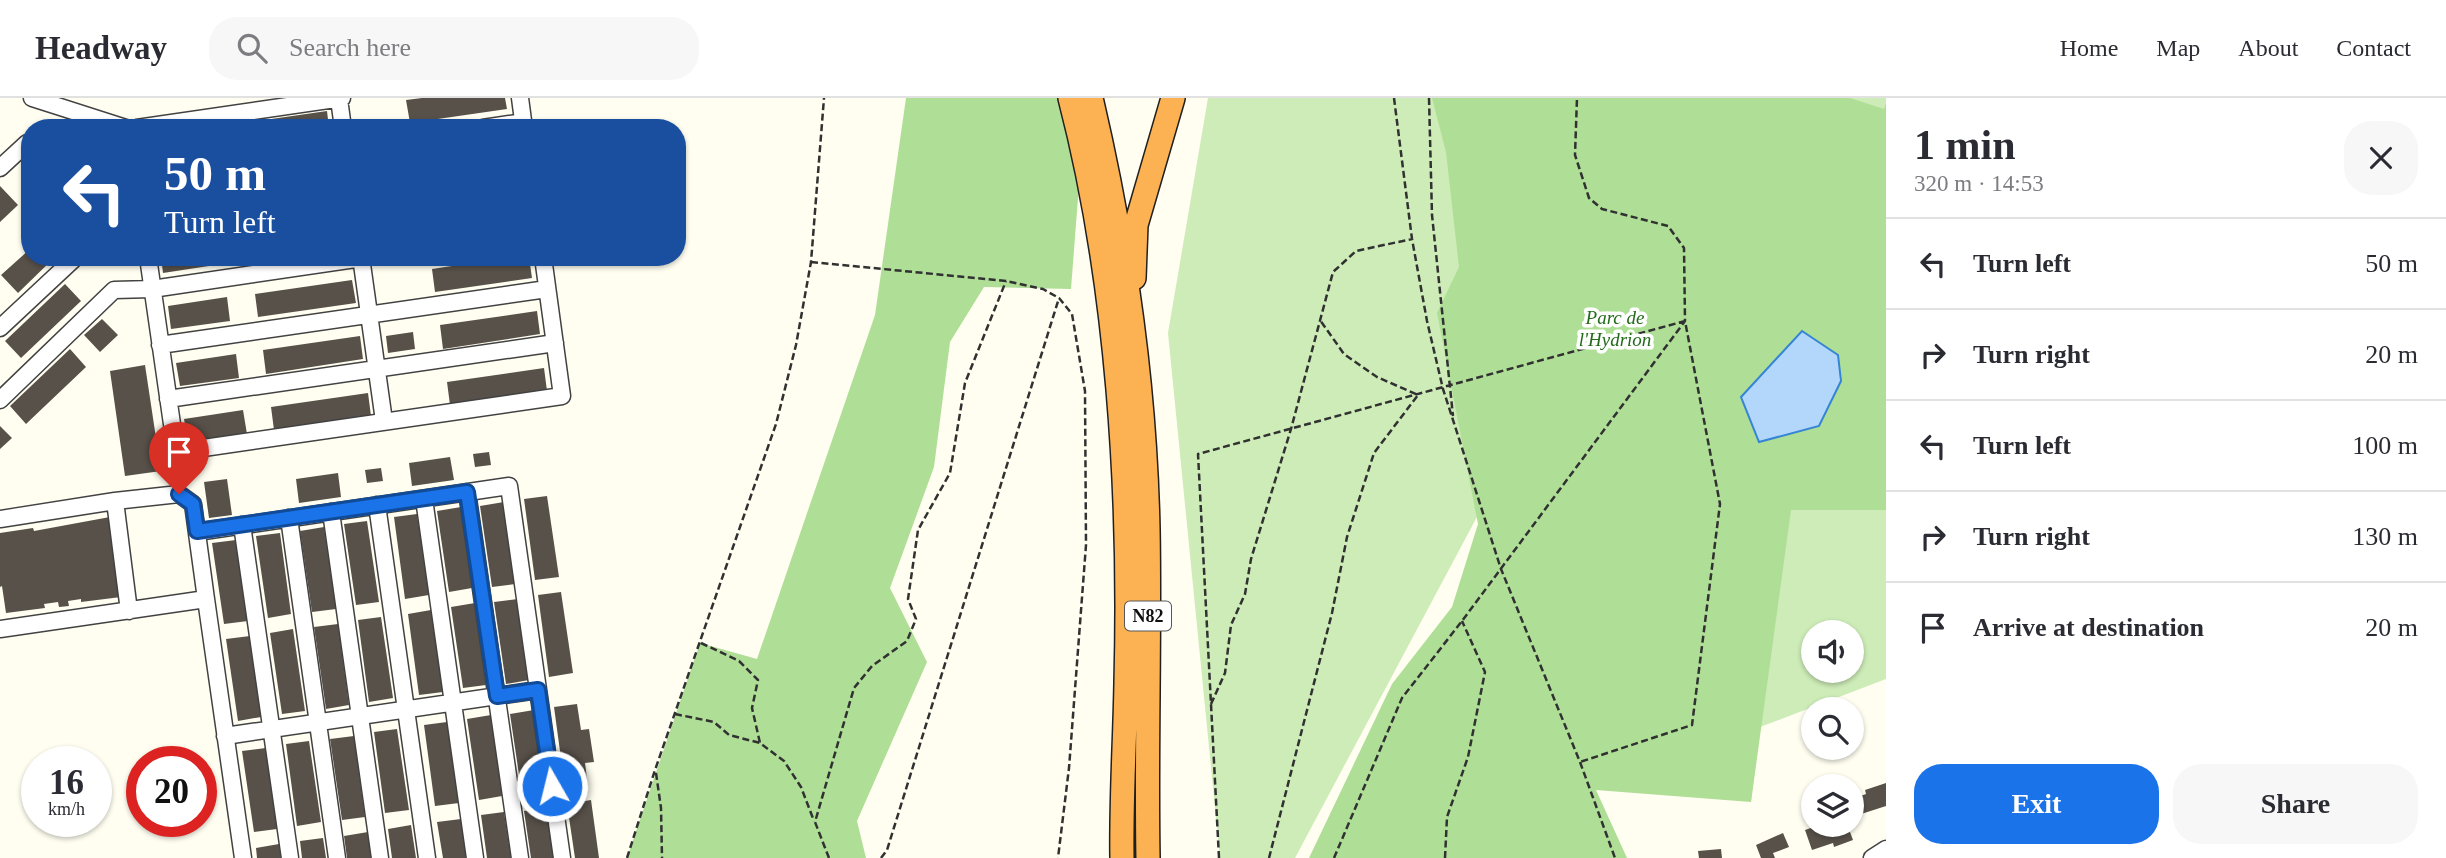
<!DOCTYPE html>
<meta charset="utf-8">
<style>
body{margin:0;font-family:Georgia,serif;background:#f7f7f7;color:#2b2b33;height:100vh;display:flex;flex-direction:column;font-size:26px;white-space:nowrap}
*{box-sizing:border-box;margin:0}
p{font-size:23px;color:#7c7c81}
.icon{flex:none;width:38px;height:38px;fill:none;stroke:currentColor;stroke-width:2;stroke-linecap:round;stroke-linejoin:round}
.map{position:relative;flex:1;overflow:hidden}
.details{display:flex;flex-direction:column;background:#fff;width:560px}
.details>*{flex:none}
.banner{position:absolute;left:21px;top:21px;width:665px;height:147px;border-radius:28px;box-shadow:0 2px 5px #0004;background:#1a4fa0;color:#fff;overflow:hidden}
.fabs{position:absolute;left:1801px;top:522px;display:grid;gap:14px}
.fabs a{display:grid;place-items:center;width:63px;height:63px;border-radius:50%;background:#fff;box-shadow:0 2px 5px #0004;font-size:35px}
.speed{position:absolute;left:21px;top:648px;display:flex;gap:14px;font-size:35px;font-weight:700;text-align:center}
.speed>*{display:grid;place-content:center;width:91px;height:91px;border-radius:50%;background:#fff;box-shadow:0 2px 5px #0004;line-height:1}
.speed small{font-size:18px;font-weight:400}
.speed .limit{border:10px solid #d22;background:#fff;color:#111}
.pin{position:absolute;display:grid;place-items:center;width:60px;height:60px;color:#fff;margin:-72px -30px;border-radius:50% 50% 50% 0;rotate:-45deg;box-shadow:0 0 7px #0007}
.pin .icon{rotate:45deg}
.me{position:absolute;width:77px;margin:-38px;rotate:352deg;stroke-linejoin:round;filter:drop-shadow(0 0 5px #0008)}
.turn{display:flex;align-items:center;gap:24px;height:147px;padding:0 28px;font-size:32px}
.turn .icon{width:91px;height:91px;stroke-width:2.5}
.turn b{display:block;font-size:49px;line-height:60px}
.round{display:grid;place-items:center;flex:none;width:74px;height:74px;border-radius:28px;background:#f7f7f7}
.summary{display:flex;align-items:center;justify-content:space-between;height:119px;padding:0 28px}
h1{font-size:42px;font-weight:700;line-height:52px}
.button{display:flex;gap:14px;margin-top:auto;padding:14px 28px}
.button a{flex:1;height:80px;border-radius:28px;background:#1a73e8;color:#fff;font-size:28px;font-weight:700;line-height:80px;text-align:center}
.button a+a{background:#f7f7f7;color:#2b2b33}
ul{padding:0;list-style:none}
li{display:flex;align-items:center;gap:21px;height:91px;padding:0 28px;border-top:2px solid #e1e1e2}
li div{flex:1}
li b{display:block;font-size:26px}
li em{font-style:normal}
header{display:flex;align-items:center;gap:42px;box-sizing:border-box;height:98px;padding:0 35px;background:#fff;border-bottom:2px solid #e1e1e2}
header strong{font-size:33px}
nav{display:flex;gap:38px;margin-inline-start:auto;font-size:24px}
.search{width:490px;height:63px;background:#f7f7f7;display:flex;align-items:center;gap:18px;box-sizing:border-box;padding:0 24px;border-radius:28px;color:#7c7c81;font-size:26px}
main{display:flex;flex:1;min-height:0}
.map>svg:first-child{display:block}
.green{fill:#cdecb7;fill-rule:evenodd}
.forest{fill:#afde96}
.water{fill:#b2d7fa;stroke:#3584d5;stroke-width:2}
.building{fill:#58514a}
.lines{fill:none;stroke-linecap:round;stroke-linejoin:round}
.minor-casing{stroke:#424242;stroke-width:19}
.highway-casing{stroke:#202020;stroke-width:26}
.path{stroke:#313131;stroke-width:2.5;stroke-dasharray:7 3.5;stroke-linecap:butt}
.minor{stroke:#fff;stroke-width:16}
.highway{stroke:#fcb252;stroke-width:23}
.route-casing{stroke:#114b97;stroke-width:18}
.route{stroke:#1a73e8;stroke-width:12}
.labels{text-anchor:middle;stroke-width:7;stroke-linejoin:round;paint-order:stroke}
.shield{fill:#fff;stroke:#575757;stroke-width:2}
.shield-label{font-size:18px;font-weight:bold;fill:#0f0f0f}
.park-label{font-size:19px;font-style:italic;fill:#236b1a;stroke:#fff}
</style>
<header>
<strong>Headway</strong>
<div class="search"><svg class="icon" aria-label="search" viewBox="0 0 24 24"><circle cx="10" cy="10" r="6"/><path d="M15 15l6 6"/></svg>Search here</div>
<nav><a>Home</a><a>Map</a><a>About</a><a>Contact</a></nav>
</header>
<main>
<div class="map">
<svg width="1886" height="760" viewBox="0 0 1886 760">
<rect width="100%" height="100%" fill="#fffef1"/>
<path class="green" d="M1208 0H1886V168L1791 412H1886V581L1760 629 1751 704 1478 417 1295 760H1220L1168 235ZM1813 534H1852V572H1813Z"/>
<path class="forest" d="M906 0H1058L1079 87 1071 191 984 189 950 244 934 369 890 490 927 564 857 723 866 760H627L700 545 757 561 875 217Z
M1432 0H1850L1884 11 1886 5V412H1791L1751 704 1596 692 1627 760H1309L1392 586 1452 509 1478 426 1437 215 1459 169 1446 54Z"/>
<path class="water" d="M1802 233 1838 257 1841 283 1819 328 1759 344 1741 299Z"/>
<path class="building" d="M422 0H505L507 11 410 25 406 2Z
M327 13 329 30H230V27Z
M0 88 18 107 0 124Z
M30 151V159H55L18 195 1 177Z
M161 159H221L222 166 163 175Z
M511 159H529L532 180 435 194 432 171Z
M352 182 356 205 258 219 255 196Z
M65 186 81 203 21 260 5 243Z
M227 199 230 223 171 231 168 208Z
M537 213 540 236 443 251 440 227Z
M102 221 118 237 100 254 84 237Z
M413 234 415 251 388 255 386 238Z
M360 238 363 261 266 276 263 252Z
M70 251 86 269 26 326 10 308Z
M236 256 239 280 180 288 176 265Z
M145 267 161 373 125 378 110 273Z
M544 270 547 293 450 307 447 284Z
M368 295 371 318 274 332 271 309Z
M243 312 247 336 188 344 184 321Z
M0 328 12 340 0 351Z
M489 354 491 367 475 369 473 356Z
M450 359 454 382 412 388 409 365Z
M381 370 383 383 367 385 365 372Z
M338 375 341 399 299 405 296 381Z
M227 381 232 417 209 420 204 384Z
M547 398 559 479 535 482 524 401Z
M504 404 515 486 492 489 480 408Z
M461 409 472 490 449 494 437 413Z
M417 416 429 497 405 501 394 419Z
M110 419 121 499 81 504V501L68 503 69 508 59 509 58 504 44 506 45 510 6 515 2 488 0 489V435L33 430 34 433Z
M367 423 379 504 356 507 344 426Z
M324 429 336 511 312 514 300 433Z
M280 435 291 516 268 520 256 438Z
M236 442 248 523 224 526 212 445Z
M561 494 573 575 549 579 538 497Z
M518 501 529 582 506 586 494 504Z
M475 505 486 587 463 590 451 509Z
M431 512 443 594 419 597 408 516Z
M381 519 393 600 369 604 358 522Z
M338 526 349 607 326 611 314 529Z
M293 531 305 613 282 616 270 535Z
M250 538 261 619 238 623 226 541Z
M577 606 581 632 589 631 594 664 585 665 588 687 565 690 554 609Z
M534 612 545 694 522 697 510 616Z
M491 617 502 698 479 702 467 621Z
M447 624 459 705 435 708 424 627Z
M397 631 409 712 385 715 374 634Z
M354 638 365 719 342 722 330 641Z
M309 643 321 724 297 728 286 646Z
M266 650 277 731 254 734 242 653Z
M1886 685V708L1855 718 1852 701 1866 696 1865 692Z
M591 702 599 760H575L567 706Z
M547 709 555 760H531L524 713Z
M504 714 511 760H487L481 717Z
M461 721 466 760H443L437 724Z
M1822 726H1847L1853 742 1834 749 1833 745 1812 752 1805 732Z
M411 727 416 760H392L388 731Z
M368 734 371 760H347L344 738Z
M1783 735 1789 749 1773 755 1775 760H1761L1756 747Z
M323 740 326 760H302L300 743Z
M279 746 281 760H257L256 750Z
M1721 751 1722 760H1699L1698 753Z"/>
<g class="lines">
<defs>
<path id="minor" d="M32 0 126 30
M520 0 524 30
M339 1 343 30
M137 30 342 0
M483 30 523 24
M0 70 27 45
M148 159 176 354 562 298 543 159
M361 159 384 323
M0 230 76 159
M160 247 547 191
M168 301 555 245
M0 302 114 192 152 191 369 159
M467 394 520 760
M424 401 475 760
M377 407 427 760
M331 414 380 760
M289 420 337 760
M0 421 115 403
M242 427 290 760
M197 434 509 388 562 760
M206 501 243 760
M0 531 206 501 193 406 179 396 115 403 129 513
M225 638 538 592
M1872 760 1886 751"/>
<path id="highway" d="M1070 0C1118 184 1131 395 1126 585 1125 643 1121 701 1122 760
M1091 0C1124 141 1145 286 1148 431 1150 541 1146 650 1148 760
M1134 180 1136 127 1173 0"/>
</defs>
<use href="#minor" class="minor-casing"/>
<use href="#highway" class="highway-casing"/>
<path class="path" d="M1394 0 1412 141 1427 223 1443 291 1501 471 1580 664 1615 760
M1429 0 1432 117 1453 318
M811 164 1006 183 1043 191 1059 200 1072 216 1085 293 1086 447 1069 670 1058 760
M701 545 739 563 758 582 752 610 760 645
M1211 606 1225 575 1231 527 1245 496 1251 461 1291 331 1333 174 1356 153 1412 141
M675 616 714 624 729 637 760 645 784 663 801 689 814 723
M656 675 661 710 662 760
M627 760 655 672 776 326 796 247 811 164 824 0
M829 760 815 724 854 590 872 568 907 543 916 521 908 501 918 432 950 375 965 285 1006 183
M881 760 887 752 1059 200
M1219 760 1198 356 1685 223 1720 406 1692 627 1580 664
M1269 760 1332 515 1347 439 1374 355 1418 297 1377 279 1344 256 1320 222
M1334 760 1402 600 1462 523 1685 223 1684 150 1668 128 1602 111 1589 100 1575 57 1577 0
M1445 760 1447 719 1468 659 1485 574 1462 523"/>
<use href="#minor" class="minor"/>
<use href="#highway" class="highway"/>
</g>
<g class="lines">
<defs>
<path id="route" d="M179 396 193 406 197 433 467 394 497 598 538 592 552 688"/>
</defs>
<use href="#route" class="route-casing"/>
<use href="#route" class="route"/>
</g>
<g class="labels">
<rect class="shield" x="1125" y="503.5" width="46" height="29" rx="5"/>
<g class="shield-label">
<text x="1148" y="524">N82</text>
</g>
<g class="park-label">
<text x="1615" y="226">Parc de<tspan x="1615" dy="22">l'Hydrion</tspan></text>
</g>
</g>
</svg>
<div class="fabs">
<a><svg class="icon" aria-label="sound" viewBox="0 0 24 24"><path d="M4 9h4l5-4v14l-5-4H4zM17 9q2 3 0 6"/></svg></a>
<a><svg class="icon" aria-label="search" viewBox="0 0 24 24"><circle cx="10" cy="10" r="6"/><path d="M15 15l6 6"/></svg></a>
<a><svg class="icon" aria-label="layers" viewBox="0 0 24 24"><path d="M12 4l9 5-9 5-9-5zM3 14l9 5 9-5"/></svg></a>
</div>
<div class="speed"><div>16<small>km/h</small></div><div class="limit">20</div></div>
<div class="pin" style="left:179px;top:396px;background:#d93025"><svg class="icon" aria-label="arrive" viewBox="0 0 24 24"><path d="M6 21V4h12l-3 4 3 4H6"/></svg></div>
<svg class="me" style="left:552px;top:688px" viewBox="-20 -20 40 40"><circle r="17" fill="#1a73e8" stroke="#fff" stroke-width="3"/><path d="M0-11L8 9 0 5-8 9z" fill="#fff"/></svg>
<div class="banner">
<div class="turn"><svg class="icon" aria-label="left" viewBox="0 0 24 24"><path d="M17 20v-9H6M10 6l-5 5 5 5"/></svg><div><b>50 m</b>Turn left</div></div>
</div>
</div>
<section class="details">
<div class="summary"><div><h1>1 min</h1><p>320 m · 14:53</p></div><a class="round"><svg class="icon" aria-label="close" viewBox="0 0 24 24"><path d="M6 6l12 12M18 6L6 18"/></svg></a></div>
<ul>
<li><svg class="icon" aria-label="left" viewBox="0 0 24 24"><path d="M17 20v-9H6M10 6l-5 5 5 5"/></svg><div><b>Turn left</b></div><em>50 m</em></li>
<li><svg class="icon" aria-label="right" viewBox="0 0 24 24"><path d="M7 20v-9h11M14 6l5 5-5 5"/></svg><div><b>Turn right</b></div><em>20 m</em></li>
<li><svg class="icon" aria-label="left" viewBox="0 0 24 24"><path d="M17 20v-9H6M10 6l-5 5 5 5"/></svg><div><b>Turn left</b></div><em>100 m</em></li>
<li><svg class="icon" aria-label="right" viewBox="0 0 24 24"><path d="M7 20v-9h11M14 6l5 5-5 5"/></svg><div><b>Turn right</b></div><em>130 m</em></li>
<li><svg class="icon" aria-label="arrive" viewBox="0 0 24 24"><path d="M6 21V4h12l-3 4 3 4H6"/></svg><div><b>Arrive at destination</b></div><em>20 m</em></li>
</ul>
<div class="button"><a>Exit</a><a>Share</a></div>
</section>
</main>
